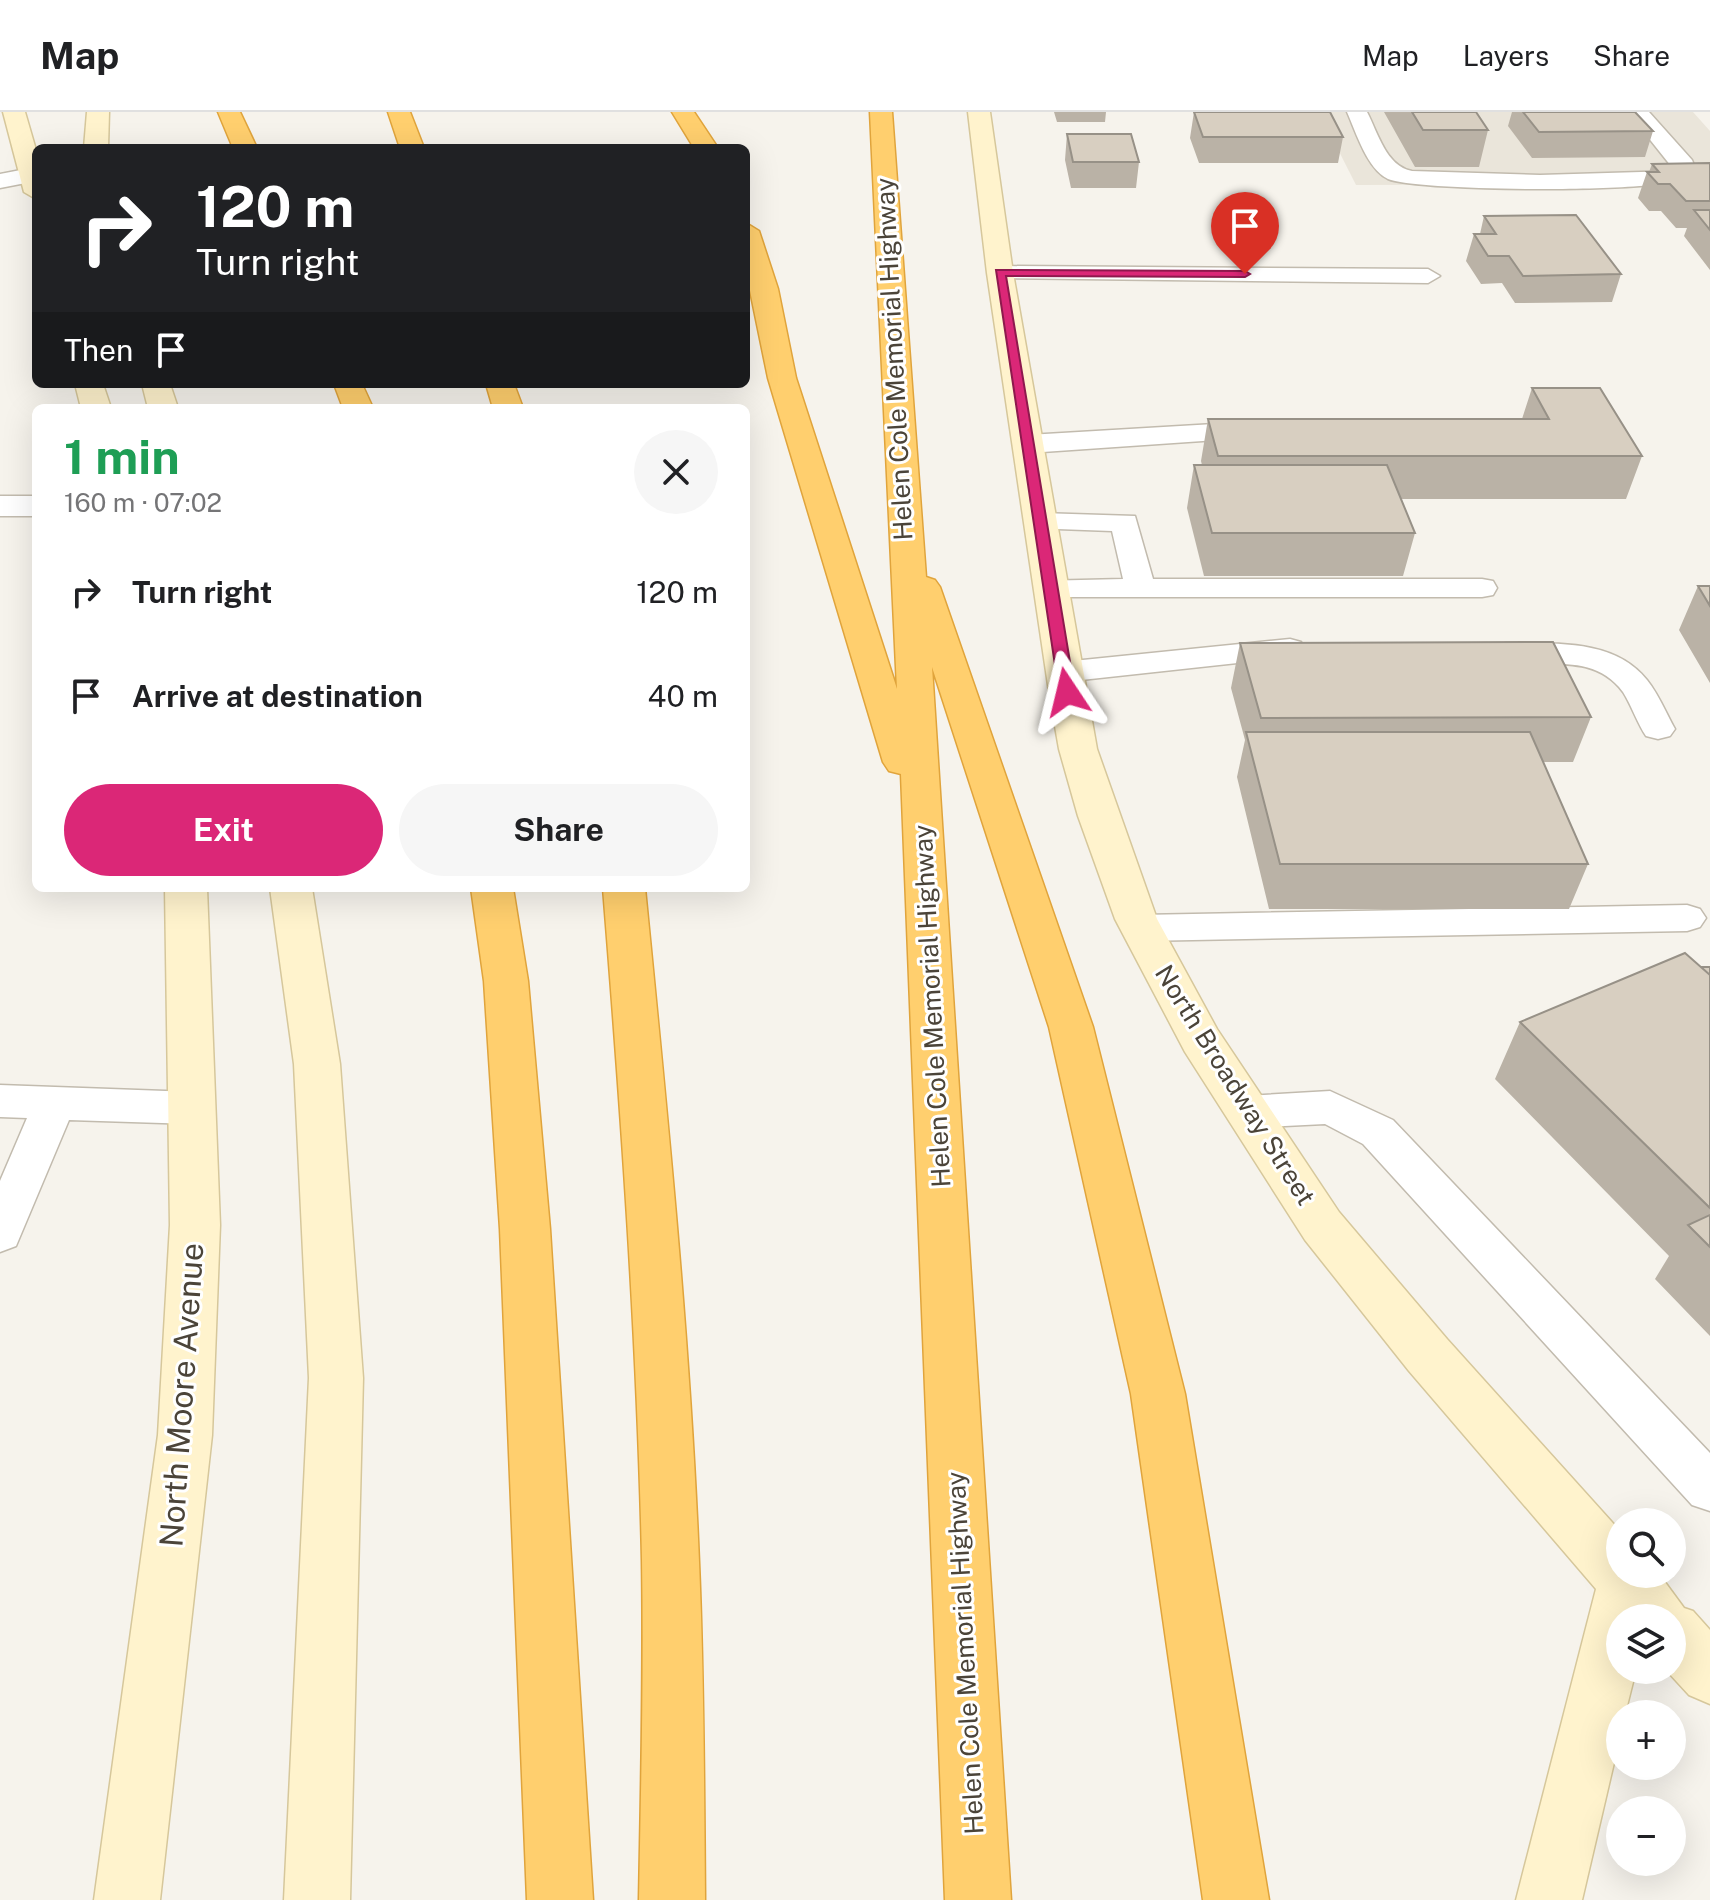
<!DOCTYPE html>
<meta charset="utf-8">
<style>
body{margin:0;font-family:"Public Sans",sans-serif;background:#f6f6f6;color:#202124;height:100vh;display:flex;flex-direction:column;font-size:30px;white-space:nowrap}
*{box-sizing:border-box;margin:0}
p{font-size:26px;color:#757577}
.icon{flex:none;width:44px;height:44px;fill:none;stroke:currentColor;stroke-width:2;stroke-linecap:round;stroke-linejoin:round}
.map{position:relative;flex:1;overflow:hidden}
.panel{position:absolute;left:32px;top:292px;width:718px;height:488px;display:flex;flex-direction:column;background:#fff;border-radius:12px;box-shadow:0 8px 32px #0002}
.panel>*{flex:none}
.top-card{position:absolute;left:32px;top:32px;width:718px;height:244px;border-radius:12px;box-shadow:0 8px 32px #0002;background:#202124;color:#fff;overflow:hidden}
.tools{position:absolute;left:1606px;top:1396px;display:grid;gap:16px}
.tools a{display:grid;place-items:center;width:80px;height:80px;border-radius:50%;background:#fff;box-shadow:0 8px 32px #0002;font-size:40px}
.pin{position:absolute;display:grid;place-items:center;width:68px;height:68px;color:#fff;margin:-82px -34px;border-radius:50% 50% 50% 0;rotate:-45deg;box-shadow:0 0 8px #0007}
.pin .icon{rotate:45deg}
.me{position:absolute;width:88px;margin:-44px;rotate:350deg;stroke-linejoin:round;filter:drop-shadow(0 0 6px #0008)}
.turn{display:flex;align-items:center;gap:28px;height:168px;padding:0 32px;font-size:36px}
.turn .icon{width:104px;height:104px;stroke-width:2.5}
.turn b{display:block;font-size:56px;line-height:68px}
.then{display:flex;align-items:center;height:76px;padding:0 32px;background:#0003;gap:16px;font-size:30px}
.round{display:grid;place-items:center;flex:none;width:84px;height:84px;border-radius:42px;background:#f6f6f6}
.head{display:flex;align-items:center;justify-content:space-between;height:136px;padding:0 32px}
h1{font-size:48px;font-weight:700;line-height:60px;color:#1e9e55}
.action{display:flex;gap:16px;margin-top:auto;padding:16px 32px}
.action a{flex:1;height:92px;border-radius:48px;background:#db2777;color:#fff;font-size:32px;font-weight:700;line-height:92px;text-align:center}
.action a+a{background:#f6f6f6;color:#202124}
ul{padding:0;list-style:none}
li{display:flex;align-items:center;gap:24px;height:104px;padding:0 32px}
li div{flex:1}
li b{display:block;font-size:30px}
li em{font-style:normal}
header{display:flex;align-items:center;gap:48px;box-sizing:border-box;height:112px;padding:0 40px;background:#fff;border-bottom:2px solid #e0e0e0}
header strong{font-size:38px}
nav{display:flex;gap:44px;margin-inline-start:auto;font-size:28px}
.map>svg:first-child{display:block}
.residential{fill:#eae5da}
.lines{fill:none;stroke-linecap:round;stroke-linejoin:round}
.lane-casing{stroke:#c2bbae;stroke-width:3}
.street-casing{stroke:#c2bbae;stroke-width:3}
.secondary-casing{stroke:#d6c79b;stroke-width:3}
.highway-casing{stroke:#e0a43c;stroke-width:3}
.lane{fill:#fff;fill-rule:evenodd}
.street{fill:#fff;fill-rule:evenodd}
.secondary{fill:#fff3cd;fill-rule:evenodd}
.highway{fill:#ffcf6e;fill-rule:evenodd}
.wall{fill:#bab2a6}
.building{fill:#d8cfc1;stroke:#979187;stroke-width:2}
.route{fill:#db2777;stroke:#8e194d;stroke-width:2}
.labels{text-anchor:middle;stroke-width:6;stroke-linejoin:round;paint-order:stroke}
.street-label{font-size:26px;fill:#4b4439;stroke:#fff}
.near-street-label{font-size:32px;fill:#4b4439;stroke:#fff}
</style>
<header>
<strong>Map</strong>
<nav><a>Map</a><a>Layers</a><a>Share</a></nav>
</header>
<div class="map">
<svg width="1710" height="1788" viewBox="0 0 1710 1788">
<rect width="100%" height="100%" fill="#f6f3ec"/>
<path class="residential" d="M1319 0H1693L1710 19V72L1356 73Z"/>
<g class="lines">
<defs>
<path id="lane" d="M1347 0H1367C1378 21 1386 54 1412 59L1540 63 1675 59 1628 0H1649L1692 48 1698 63C1683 82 1418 80 1388 67 1367 57 1356 20 1347 0Z
M1000 154 1428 157 1440 164 1428 171 992 166 988 161 992 156Z
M1040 401 1135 404 1153 467H1482L1493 469 1497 476 1493 483 1482 485H1050L1039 483 1035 476 1039 469 1123 467 1112 419 1030 416 1025 410 1030 404Z
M1290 527 1301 530 1306 537 1301 544 1063 570 1051 567 1047 560 1051 553 1063 550Z
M1506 531C1554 532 1614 526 1647 568 1659 583 1666 601 1675 617L1670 624 1658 627 1646 624C1637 611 1632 594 1623 580 1591 537 1538 559 1495 548L1490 541 1495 534Z
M1687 793 1700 797 1706 806 1700 815 1687 819 1140 829 1126 825 1121 816 1126 807 1140 803Z
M0 973 193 980 208 984 214 996 208 1008 193 1012 69 1008 16 1134 0 1140V1069L27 1006 0 1005Z
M1330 979 1393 1008 1710 1341V1399L1692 1393 1363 1032 1325 1012 1247 1016 1232 1012 1226 1000 1232 988 1247 984Z"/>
<path id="street" d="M31 56 36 57V69L0 76V62Z
M1265 309 1276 312 1280 318 1276 324 1028 341 1017 338 1013 332 1017 326 1028 323Z
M0 384H36V404H0Z"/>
<path id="secondary" d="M3 0H25L36 38V87L24 80Z
M87 0H109L108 36H84Z
M968 0H990L1013 161 1097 637 1157 807 1217 917 1339 1100 1447 1227 1620 1419V1462H1659L1684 1496 1693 1499 1710 1518V1592L1689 1583 1666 1558H1672V1506H1620V1558H1636L1625 1602H1620V1625L1582 1788H1516L1596 1477 1409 1259 1305 1128 1185 940 1115 807 1078 704 1059 637 1049 580 987 161Z
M75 272H103L111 296H81Z
M142 272H170L178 296H148Z
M165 776H207L220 1113 212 1323 160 1788H94L158 1323 170 1113Z
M270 776H312L340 952 363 1266 350 1788H284L309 1266 294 952Z"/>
<path id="highway" d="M218 0H240L257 36H233Z
M388 0H410L424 36H400Z
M672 0H694L718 36H694Z
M870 0H892L926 465 935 468 940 475 1093 915 1185 1282 1269 1788H1203L1131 1282 1049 915 932 555 1011 1788H945L901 662 889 659 883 650 768 266 746 159V111L759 119 778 177 796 266 897 577Z
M334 272H362L373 296H343Z
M486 272H514L523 296H493Z
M471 776H513L528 869 550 1117 593 1788H527L500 1117 484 869Z
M603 776H645C667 1000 690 1225 699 1450 704 1563 704 1675 705 1788H639C641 1675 644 1562 642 1448 637 1224 621 1000 603 776Z"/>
</defs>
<use href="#lane" class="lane-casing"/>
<use href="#street" class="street-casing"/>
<use href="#secondary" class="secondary-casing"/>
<use href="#highway" class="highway-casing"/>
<use href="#lane" class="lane"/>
<use href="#street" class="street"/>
<use href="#secondary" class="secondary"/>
<use href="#highway" class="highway"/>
</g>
<path class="wall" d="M1054 0H1106L1105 10H1057Z
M1194 0 1343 25 1338 51H1199L1190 26Z
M1384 0H1476L1488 18 1479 55H1415Z
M1512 0H1523L1653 19 1645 45 1532 46 1508 14Z
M1067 22 1139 50 1136 76H1071L1065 48Z
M1710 51V158L1684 124 1687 116H1676L1661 99H1649L1638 86 1647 60H1649L1652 52Z
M1484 104 1621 162 1612 190 1515 191 1502 171 1481 172 1466 149 1474 122H1480Z
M1532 276 1642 344 1626 387H1401L1415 421 1403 464H1204L1187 396 1194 353H1202L1201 349 1208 307H1522Z
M1698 474H1710V571L1679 518Z
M1240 531 1591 605 1573 650H1543L1588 752 1569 797H1269L1237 665 1245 628 1231 576Z
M1701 855H1710V1224L1655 1167 1669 1144 1495 967 1520 910Z"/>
<path class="building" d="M1194 0H1330L1343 25H1203Z
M1412 0H1476L1488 18H1423Z
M1523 0H1635L1653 19 1539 20Z
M1067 22H1131L1139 50H1073Z
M1710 51V89H1686L1670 72H1658L1647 60H1659L1652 52Z
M1694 98H1710V118Z
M1576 103 1621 162 1523 164 1509 144H1488L1474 122H1496L1484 104Z
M1532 276H1600L1642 344H1218L1208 307H1549Z
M1194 353H1387L1415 421H1212Z
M1698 474H1710V494Z
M1553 530 1591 605 1261 606 1240 531Z
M1246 620H1530L1588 752H1280Z
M1685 841 1710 863V1096L1520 910Z
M1701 855H1710V863Z
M1710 1103V1135L1688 1113Z"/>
<path class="route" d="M996 158 1245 159 1250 162 1245 165 1006 164 1075 580 1067 585 1059 580Z"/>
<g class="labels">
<g class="street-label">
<text transform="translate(894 247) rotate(-93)" y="9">Helen Cole Memorial Highway</text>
<text transform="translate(932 894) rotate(-93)" y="9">Helen Cole Memorial Highway</text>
<text transform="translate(1235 973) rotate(58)" y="9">North Broadway Street</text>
<text transform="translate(965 1541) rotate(-93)" y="9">Helen Cole Memorial Highway</text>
</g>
<g class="near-street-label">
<text transform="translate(182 1283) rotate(-86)" y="11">North Moore Avenue</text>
</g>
</g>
</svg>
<div class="tools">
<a><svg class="icon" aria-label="search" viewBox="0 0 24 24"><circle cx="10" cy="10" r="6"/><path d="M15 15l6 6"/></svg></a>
<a><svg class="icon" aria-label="layers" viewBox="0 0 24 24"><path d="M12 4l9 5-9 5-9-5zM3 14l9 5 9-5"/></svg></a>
<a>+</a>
<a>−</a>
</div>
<div class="pin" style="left:1245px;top:162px;background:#d93025"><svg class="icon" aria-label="arrive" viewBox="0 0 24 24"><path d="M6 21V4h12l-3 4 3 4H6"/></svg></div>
<svg class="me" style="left:1067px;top:580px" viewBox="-20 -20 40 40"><path d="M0-17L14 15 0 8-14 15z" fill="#db2777" stroke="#fff" stroke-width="4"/></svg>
<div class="top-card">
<div class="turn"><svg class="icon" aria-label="right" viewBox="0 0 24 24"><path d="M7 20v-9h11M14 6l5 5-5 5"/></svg><div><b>120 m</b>Turn right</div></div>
<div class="then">Then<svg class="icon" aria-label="arrive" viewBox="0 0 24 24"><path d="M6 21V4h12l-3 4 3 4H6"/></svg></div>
</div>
<section class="panel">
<div class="head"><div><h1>1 min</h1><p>160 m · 07:02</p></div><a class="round"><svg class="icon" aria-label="close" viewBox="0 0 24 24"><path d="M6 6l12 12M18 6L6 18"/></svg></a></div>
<ul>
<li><svg class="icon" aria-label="right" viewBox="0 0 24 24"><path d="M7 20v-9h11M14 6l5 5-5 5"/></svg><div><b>Turn right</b></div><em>120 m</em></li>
<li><svg class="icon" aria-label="arrive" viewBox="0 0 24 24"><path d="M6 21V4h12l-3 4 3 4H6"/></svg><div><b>Arrive at destination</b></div><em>40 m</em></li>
</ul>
<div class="action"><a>Exit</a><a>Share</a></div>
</section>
</div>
